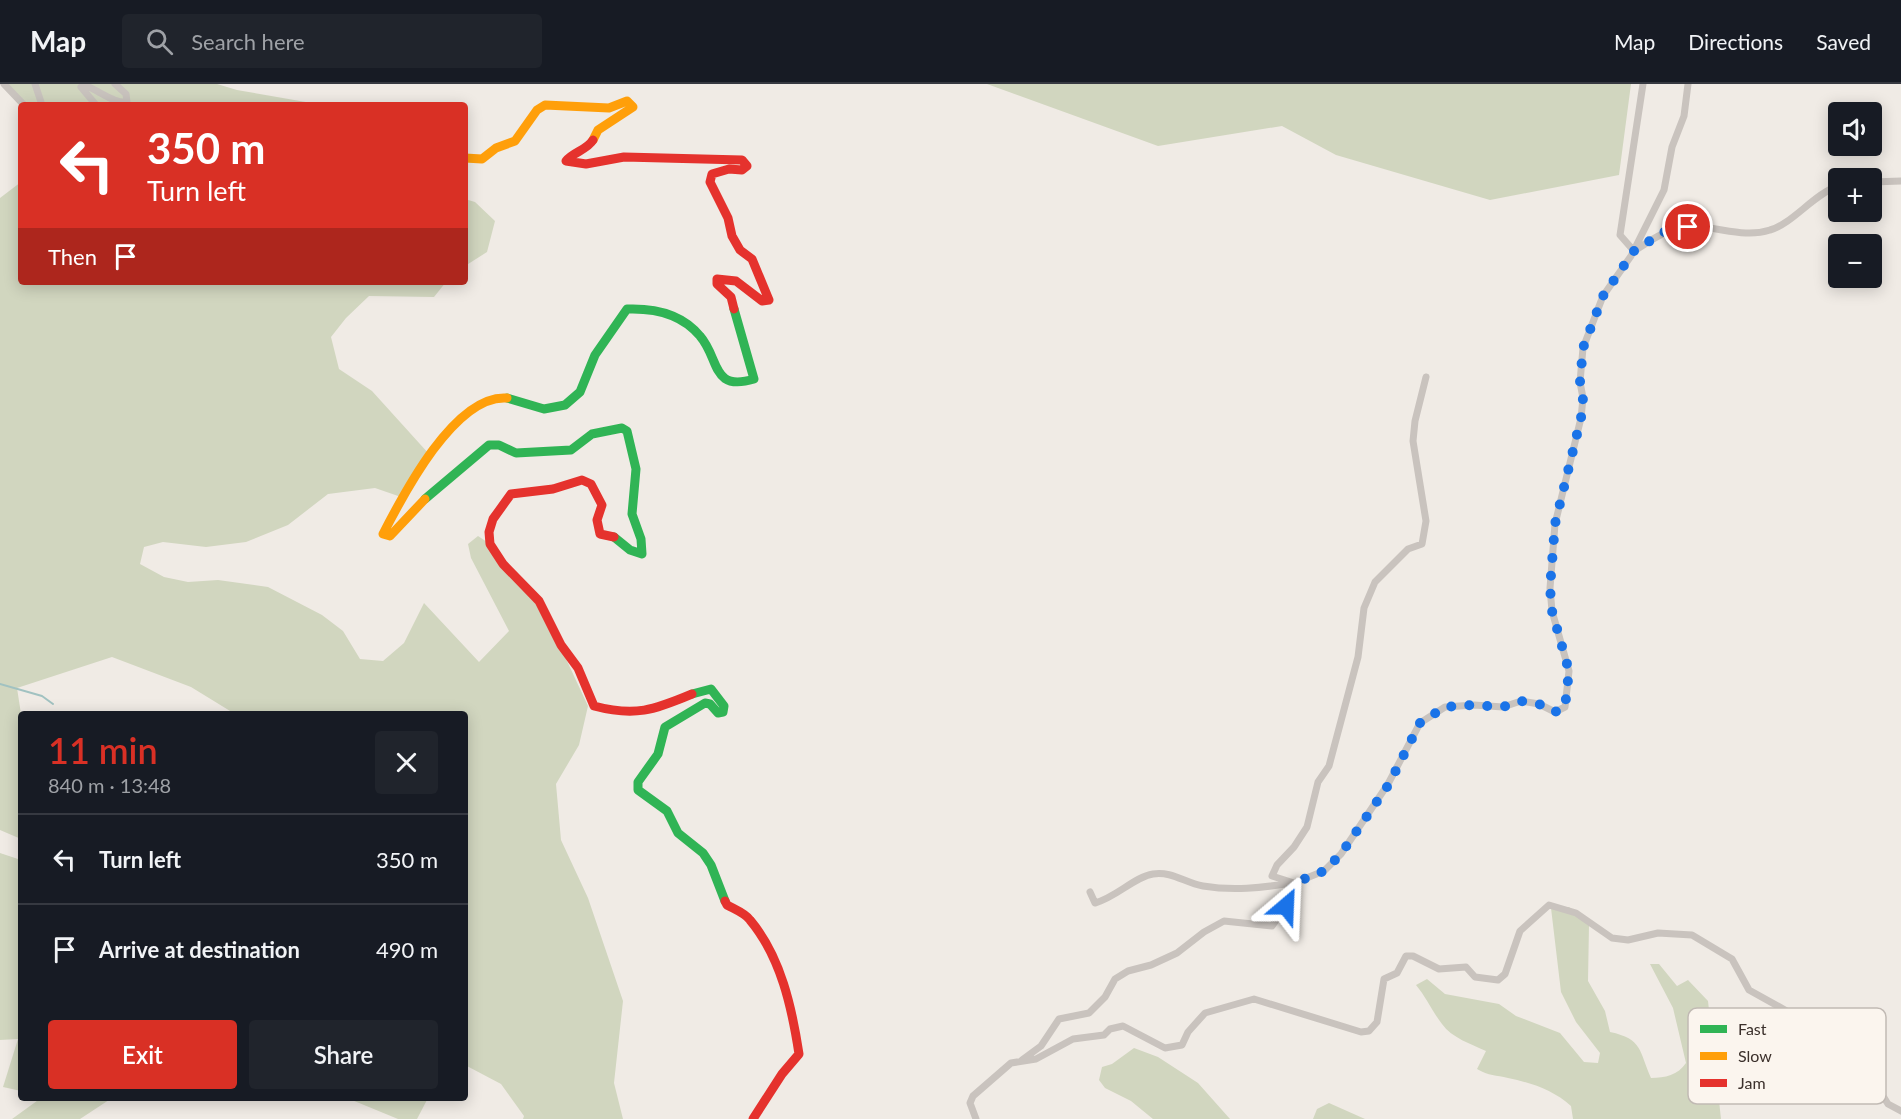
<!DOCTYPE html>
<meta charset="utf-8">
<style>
body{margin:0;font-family:Lato,sans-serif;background:#20242c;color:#f1f3f6;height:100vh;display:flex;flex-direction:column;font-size:22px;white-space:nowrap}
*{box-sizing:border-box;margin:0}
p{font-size:20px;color:#9ea1a6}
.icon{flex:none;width:33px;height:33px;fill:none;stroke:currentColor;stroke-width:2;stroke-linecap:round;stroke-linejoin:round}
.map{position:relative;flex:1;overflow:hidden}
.details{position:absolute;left:18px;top:627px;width:450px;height:390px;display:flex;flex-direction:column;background:#171b24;border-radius:6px;box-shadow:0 3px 15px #0003}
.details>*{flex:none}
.top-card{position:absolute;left:18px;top:18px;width:450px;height:183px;border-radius:6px;box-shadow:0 3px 15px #0003;background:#d93025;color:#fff;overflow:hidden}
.fabs{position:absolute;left:1828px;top:18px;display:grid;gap:12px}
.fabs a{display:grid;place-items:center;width:54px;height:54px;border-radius:6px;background:#171b24;box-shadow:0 3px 15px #0003;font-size:30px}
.pin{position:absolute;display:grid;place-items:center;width:51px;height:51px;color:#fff;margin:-26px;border:3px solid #fff;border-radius:50%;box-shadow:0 2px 6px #0007}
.me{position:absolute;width:66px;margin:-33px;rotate:26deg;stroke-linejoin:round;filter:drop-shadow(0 0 4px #0008)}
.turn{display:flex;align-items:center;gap:21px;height:126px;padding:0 30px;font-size:27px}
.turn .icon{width:78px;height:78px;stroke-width:2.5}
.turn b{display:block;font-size:42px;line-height:51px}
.then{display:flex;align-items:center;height:57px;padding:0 30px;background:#0003;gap:12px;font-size:22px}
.round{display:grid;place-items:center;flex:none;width:63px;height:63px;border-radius:6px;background:#20242c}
.overview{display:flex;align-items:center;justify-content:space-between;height:102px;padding:0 30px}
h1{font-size:36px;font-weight:600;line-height:45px;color:#d93025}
.cta{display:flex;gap:12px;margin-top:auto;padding:12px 30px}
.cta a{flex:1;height:69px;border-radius:6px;background:#d93025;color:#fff;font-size:24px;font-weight:600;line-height:69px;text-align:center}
.cta a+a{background:#20242c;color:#f1f3f6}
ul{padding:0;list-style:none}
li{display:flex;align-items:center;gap:18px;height:90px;padding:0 30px;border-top:2px solid #363941}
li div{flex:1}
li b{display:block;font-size:22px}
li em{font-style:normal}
header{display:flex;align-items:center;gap:36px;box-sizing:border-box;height:84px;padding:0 30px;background:#171b24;border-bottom:2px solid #363941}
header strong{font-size:28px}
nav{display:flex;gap:33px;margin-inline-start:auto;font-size:21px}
.search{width:420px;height:54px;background:#20242c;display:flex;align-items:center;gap:15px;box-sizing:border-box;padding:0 21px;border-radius:6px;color:#9ea1a6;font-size:22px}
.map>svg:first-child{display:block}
.green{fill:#d1d6bf}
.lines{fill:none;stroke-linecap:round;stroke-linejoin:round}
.stream{stroke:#a1c2c1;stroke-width:2}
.street{stroke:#c9c3be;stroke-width:7}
.fast{stroke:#30b455;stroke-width:9}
.slow{stroke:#ff9f0a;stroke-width:9}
.jam{stroke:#e5322d;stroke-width:9}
.route{stroke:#1a73e8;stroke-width:10;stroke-dasharray:0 18}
.key{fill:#fbf5ee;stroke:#c1bab4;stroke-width:1.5}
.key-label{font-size:16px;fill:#3b302b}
</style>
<header>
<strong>Map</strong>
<div class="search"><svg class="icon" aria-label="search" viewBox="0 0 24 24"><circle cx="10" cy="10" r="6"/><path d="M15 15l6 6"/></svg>Search here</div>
<nav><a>Map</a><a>Directions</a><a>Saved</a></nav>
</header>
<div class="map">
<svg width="1901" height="1035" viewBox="0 0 1901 1035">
<rect width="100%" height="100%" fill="#f0ebe5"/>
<path class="green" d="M4 0H217L237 6 323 21H23Z
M987 0H1631L1619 91 1490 116 1336 71 1282 42 1158 62Z
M21 98V198H446L434 213 369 212 346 234 331 253 339 285 372 307 429 370 404 414 375 404 328 410 288 441 246 458 206 463 163 458 144 463 140 480 164 493 188 498 218 496 268 503 322 531 343 547 360 575 383 577 404 559 424 519 479 578 509 547 471 474 468 460 478 452 490 460 539 517 588 622 579 661 556 700 561 756 588 814 623 917 614 999 623 1035H523L524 1032 501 1000 465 981V630H235L191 603 112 573 17 604 21 630V755L0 746V114Z
M465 115 475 118 495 137 487 168 465 182Z
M0 769 21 776V1007L3 1003 18 955 0 956Z
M1569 823 1589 841 1588 897 1605 927 1610 948C1643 955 1639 967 1651 994 1665 994 1678 991 1686 979L1673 924 1650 880H1659L1677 902 1688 896 1708 917 1721 1035H1573L1571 1022C1553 1006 1532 999 1508 994 1496 991 1489 992 1477 985L1486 967C1471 960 1452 954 1442 940 1432 927 1426 913 1416 901L1427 895 1445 910 1499 920 1516 932 1560 949 1584 978 1598 979 1600 969 1576 938 1561 908 1551 824Z
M1134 964 1158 973 1198 999 1230 1035H1153L1131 1017 1105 1004 1099 996 1102 983 1112 980Z
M41 1014H112L80 1035H12Z
M347 1014H428L417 1035H398Z
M1329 1019 1365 1035H1313L1317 1025Z"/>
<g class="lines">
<path class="stream" d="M0 600 42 612 53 620"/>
<path class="street" d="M4 0 24 21
M35 0 42 21
M1643 0 1620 151 1634 167C1650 157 1667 144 1688 143 1716 141 1742 155 1770 146 1792 140 1813 111 1839 101
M96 21 81 3 86 2C98 6 116 21 127 18L126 10 115 0
M1872 98 1901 97
M1294 799 1272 792 1277 781 1294 763 1307 743 1318 698 1329 682 1358 573 1364 524 1375 498 1408 465 1422 460 1426 437 1413 357 1415 337 1426 293
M1090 808 1095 819C1117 813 1134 793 1153 790 1172 787 1185 799 1203 802 1233 807 1261 804 1291 799
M1022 976 1041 962 1059 935 1089 929 1105 913 1115 895 1128 887 1151 881 1177 869 1204 848 1224 837 1272 842 1286 822 1294 799 1324 787 1341 770 1388 700 1420 639 1445 623 1474 621 1503 623 1521 617 1539 620 1555 628 1565 623 1569 587 1552 527 1550 504 1555 440 1581 334 1583 314 1580 298 1583 264 1603 212 1631 172 1664 106 1672 63 1684 32 1688 0
M976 1035 970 1019 973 1012 1011 979 1036 975 1073 955 1104 951 1110 945 1123 942 1165 964 1182 961 1188 948 1205 929 1254 915 1361 948 1369 947 1377 938 1384 895 1397 889 1406 872H1413L1439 885 1466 883 1475 893 1498 896 1505 890 1520 847 1549 821 1576 829 1612 854 1628 856 1658 849 1692 851 1732 875 1749 906 1785 926 1878 1004 1888 1020 1901 1027"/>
<path class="fast" d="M507 314 544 325 565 321 580 308 595 271 627 225C654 224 682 230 700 252 720 275 711 308 754 295L734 225
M425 415 489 361H499L516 369 571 366 592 350 622 344 627 347 636 385 632 430 641 455 642 470 630 466 614 453
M692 610 711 605 724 622 723 628 718 629 710 620 705 619 665 643 658 670 638 698V706L667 727 678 749 703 769 711 781 725 817"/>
<path class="slow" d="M465 74 482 75 496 64 515 57 537 26 545 21 609 24 627 17 633 23 598 46 593 56
M425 415 390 452 383 450C403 411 455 310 507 314"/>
<path class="jam" d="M593 56C587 66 573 68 566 77L586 80 624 73 742 76 747 82 742 86 729 85 712 90 710 98 728 134 732 152 740 166 752 175 769 216 762 217 736 197 717 195V200L731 213 734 225
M614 453 600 450 597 436 602 421 591 400 582 396 553 405 511 410 493 435 489 448 490 460 503 480 539 517 561 561 578 584 594 622C635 633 654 626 692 610
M725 817 727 821C734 825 745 829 750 836 781 873 792 924 799 970L782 990 753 1035"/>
</g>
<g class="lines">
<path class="route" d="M1286 822 1294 799 1324 787 1341 770 1389 700 1420 639 1445 623 1474 621 1503 623 1521 617 1539 620 1555 628 1565 623 1569 587 1552 527 1550 504 1555 440 1581 334 1583 314 1580 298 1583 264 1603 212 1634 167 1664 148 1688 143"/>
</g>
<rect x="1688" y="924" width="198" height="96" rx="9" class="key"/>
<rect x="1700" y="941" width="27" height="8" fill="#30b455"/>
<rect x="1700" y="968" width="27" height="8" fill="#ff9f0a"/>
<rect x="1700" y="995" width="27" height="8" fill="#e5322d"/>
<g class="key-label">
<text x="1738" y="951">Fast</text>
<text x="1738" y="978">Slow</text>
<text x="1738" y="1005">Jam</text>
</g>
</svg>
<div class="fabs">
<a><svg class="icon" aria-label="sound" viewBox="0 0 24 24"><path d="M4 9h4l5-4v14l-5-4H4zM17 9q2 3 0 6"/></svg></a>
<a>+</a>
<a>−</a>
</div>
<div class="pin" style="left:1688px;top:143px;background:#d93025"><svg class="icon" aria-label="arrive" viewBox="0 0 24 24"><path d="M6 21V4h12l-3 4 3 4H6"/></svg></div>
<svg class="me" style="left:1286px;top:822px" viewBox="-20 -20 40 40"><path d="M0-17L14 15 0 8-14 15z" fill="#1a73e8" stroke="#fff" stroke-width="4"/></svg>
<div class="top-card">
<div class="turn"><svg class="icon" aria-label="left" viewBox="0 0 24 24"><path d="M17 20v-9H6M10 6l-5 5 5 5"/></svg><div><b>350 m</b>Turn left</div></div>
<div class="then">Then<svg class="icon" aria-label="arrive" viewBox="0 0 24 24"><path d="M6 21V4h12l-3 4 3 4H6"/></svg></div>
</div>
<section class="details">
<div class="overview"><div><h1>11 min</h1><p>840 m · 13:48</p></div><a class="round"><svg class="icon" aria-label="close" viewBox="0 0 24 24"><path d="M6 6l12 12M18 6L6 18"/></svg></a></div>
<ul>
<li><svg class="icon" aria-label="left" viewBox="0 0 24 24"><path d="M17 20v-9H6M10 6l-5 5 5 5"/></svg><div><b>Turn left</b></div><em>350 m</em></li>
<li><svg class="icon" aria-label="arrive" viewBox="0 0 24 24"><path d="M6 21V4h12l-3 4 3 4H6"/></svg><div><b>Arrive at destination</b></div><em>490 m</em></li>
</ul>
<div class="cta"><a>Exit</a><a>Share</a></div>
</section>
</div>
